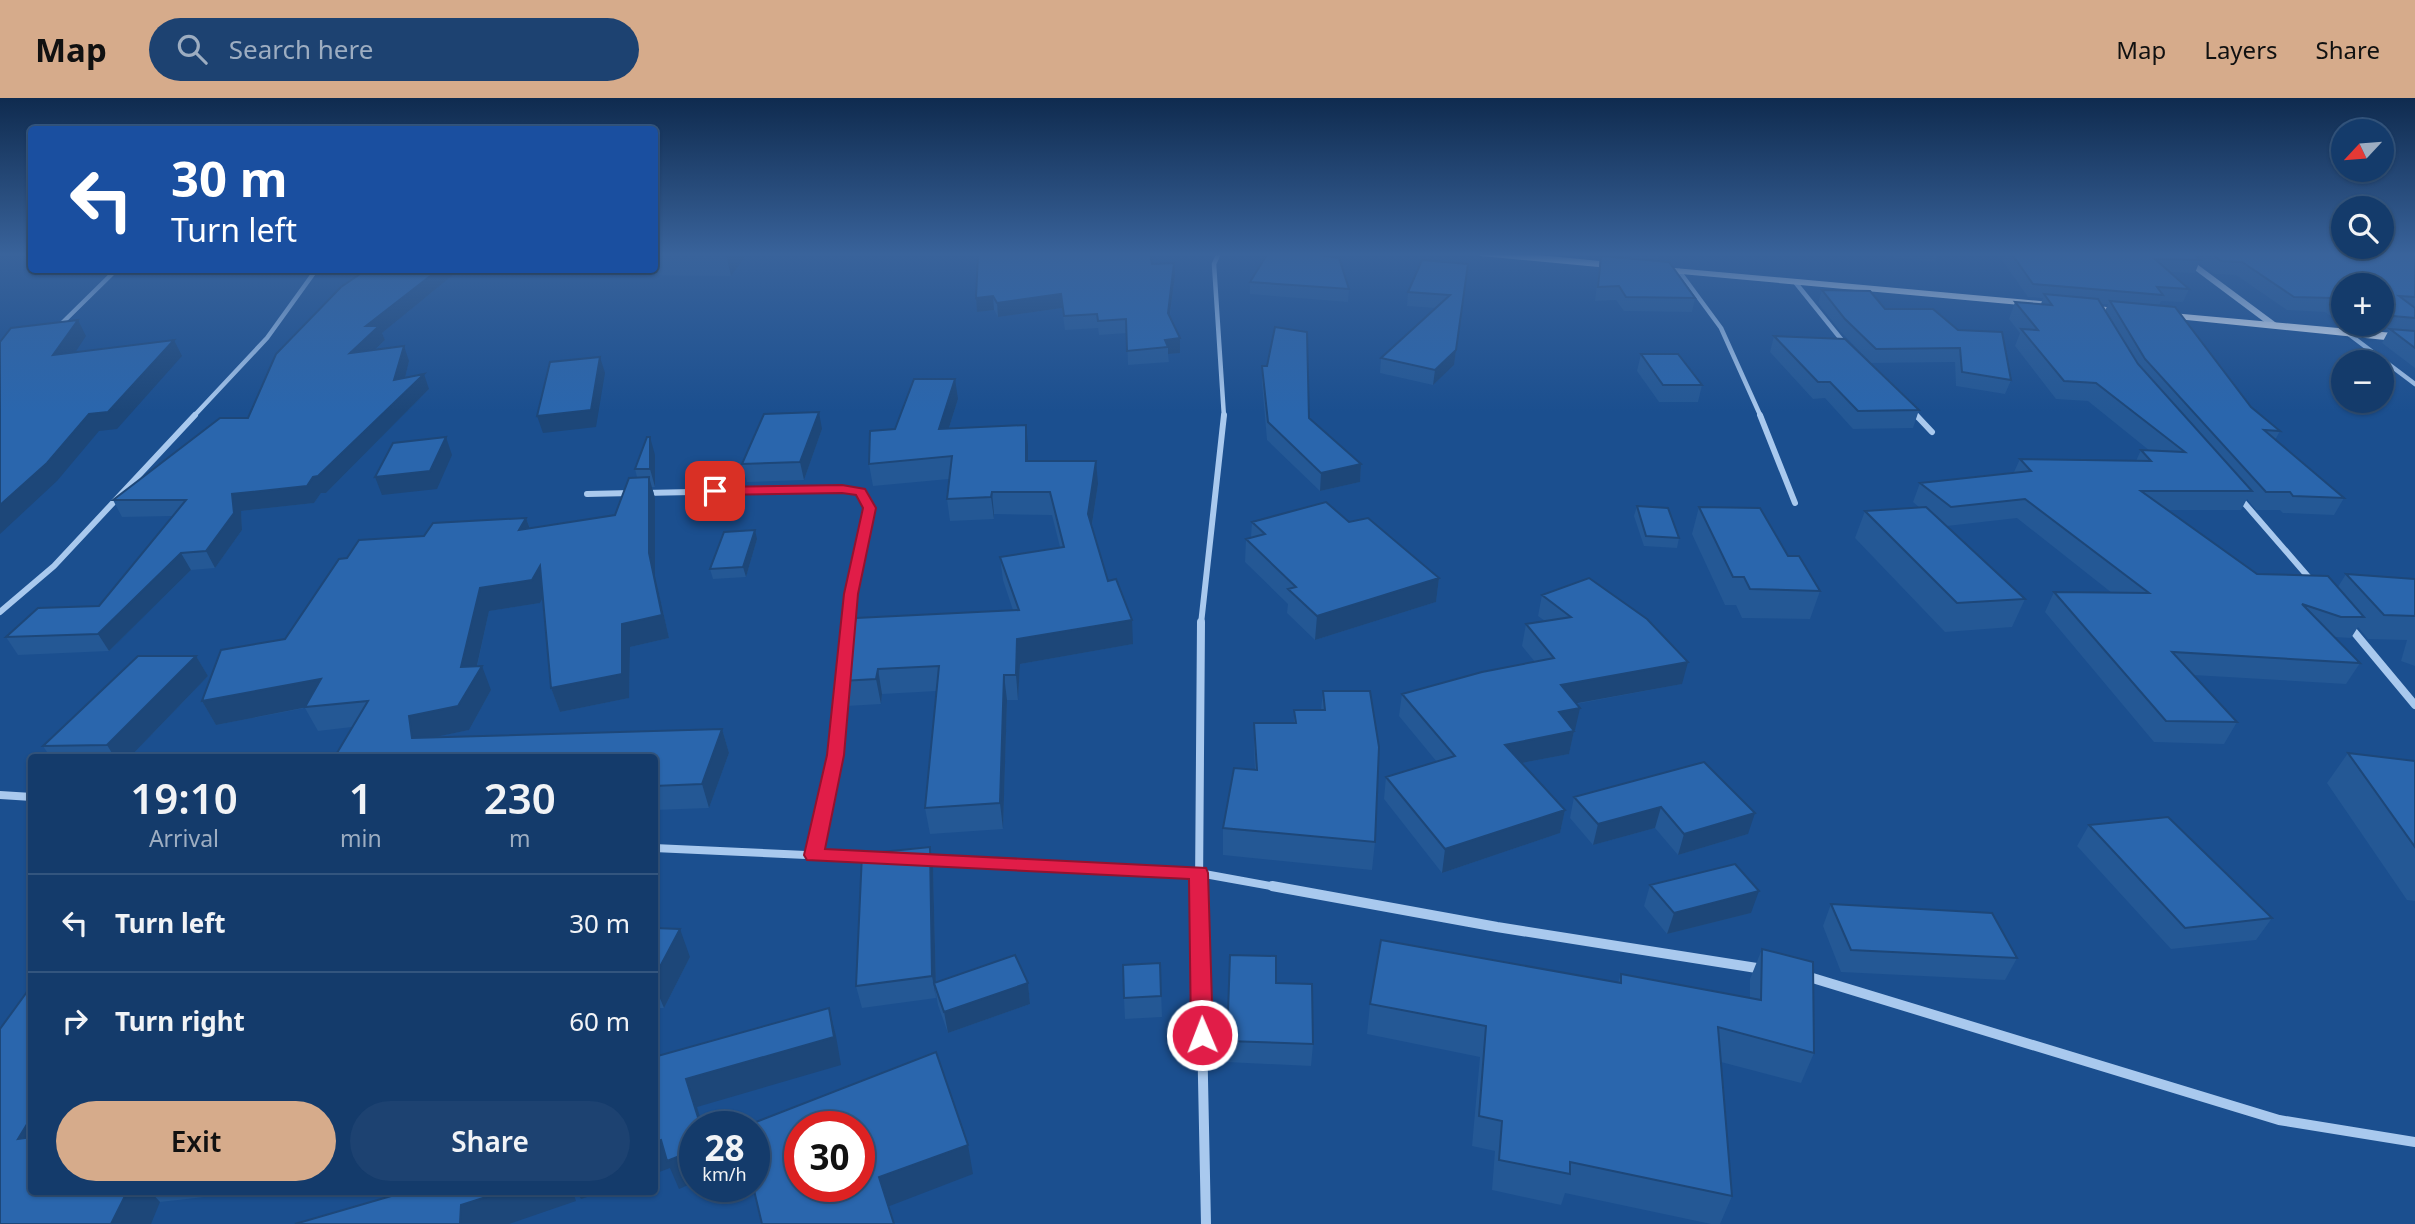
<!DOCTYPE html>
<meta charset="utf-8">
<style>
body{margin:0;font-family:"Noto Sans",sans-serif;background:#1d4271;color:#f1f3f6;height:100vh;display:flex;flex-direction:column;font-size:26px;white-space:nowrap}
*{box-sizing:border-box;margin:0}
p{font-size:23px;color:#9dadc1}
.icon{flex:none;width:38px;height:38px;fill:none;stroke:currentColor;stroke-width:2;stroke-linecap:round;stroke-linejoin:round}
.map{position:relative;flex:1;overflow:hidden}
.panel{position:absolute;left:28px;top:656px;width:630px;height:441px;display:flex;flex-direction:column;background:#143b6b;border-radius:7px;box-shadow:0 2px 5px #0004,0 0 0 2px #33557e}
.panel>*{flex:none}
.hud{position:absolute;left:28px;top:28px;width:630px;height:147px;border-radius:7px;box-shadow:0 2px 5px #0004,0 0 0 2px #33557e;background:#1a4fa0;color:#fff;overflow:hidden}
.needle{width:46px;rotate:244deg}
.fabs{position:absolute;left:2331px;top:21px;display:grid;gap:14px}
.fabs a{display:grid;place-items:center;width:63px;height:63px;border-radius:50%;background:#143b6b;box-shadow:0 2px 5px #0004,0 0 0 2px #33557e;font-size:35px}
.speed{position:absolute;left:679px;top:1013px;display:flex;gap:14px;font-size:35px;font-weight:700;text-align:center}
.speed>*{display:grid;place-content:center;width:91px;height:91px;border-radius:50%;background:#143b6b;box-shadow:0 2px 5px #0004,0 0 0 2px #33557e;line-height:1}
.speed small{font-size:18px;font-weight:400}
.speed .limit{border:10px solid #d22;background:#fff;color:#111}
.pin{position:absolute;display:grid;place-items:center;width:60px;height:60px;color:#fff;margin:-30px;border-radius:14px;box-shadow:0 4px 10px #0006}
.me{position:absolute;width:77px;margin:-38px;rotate:359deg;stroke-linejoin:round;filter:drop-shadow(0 0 5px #0008)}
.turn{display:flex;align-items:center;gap:24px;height:147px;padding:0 28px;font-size:32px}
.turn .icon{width:91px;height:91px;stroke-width:2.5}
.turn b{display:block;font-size:49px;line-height:60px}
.eta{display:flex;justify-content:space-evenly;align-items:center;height:119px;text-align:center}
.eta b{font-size:42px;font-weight:600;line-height:49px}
.primary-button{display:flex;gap:14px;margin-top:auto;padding:14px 28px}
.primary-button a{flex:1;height:80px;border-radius:42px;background:#d6ab8b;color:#111;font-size:28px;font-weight:600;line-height:80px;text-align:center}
.primary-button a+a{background:#1d4271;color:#f1f3f6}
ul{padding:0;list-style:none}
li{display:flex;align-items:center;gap:21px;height:98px;padding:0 28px;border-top:2px solid #33557e}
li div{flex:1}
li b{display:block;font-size:26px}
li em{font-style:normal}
header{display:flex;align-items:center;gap:42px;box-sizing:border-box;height:98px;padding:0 35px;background:#d6ab8b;color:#111}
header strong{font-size:33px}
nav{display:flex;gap:38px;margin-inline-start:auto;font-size:24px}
.search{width:490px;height:63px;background:#1d4271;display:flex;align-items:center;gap:18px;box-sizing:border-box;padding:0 24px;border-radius:38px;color:#9dadc1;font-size:26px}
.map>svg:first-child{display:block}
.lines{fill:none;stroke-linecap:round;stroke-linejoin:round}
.street-far3{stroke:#a9c9ee;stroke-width:4.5}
.street-far2{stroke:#a9c9ee;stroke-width:6}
.street-far1{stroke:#a9c9ee;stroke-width:8}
.street{stroke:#a9c9ee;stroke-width:10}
.secondary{fill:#d6e6fa;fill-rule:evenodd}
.primary{fill:#f0f6ff;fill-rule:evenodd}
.wall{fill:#245895;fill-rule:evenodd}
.shaded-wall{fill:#1d4779}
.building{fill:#2a66ad;stroke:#1d4779;stroke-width:2;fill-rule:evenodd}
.route{fill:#e11d48;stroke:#92132f;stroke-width:2}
</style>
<header>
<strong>Map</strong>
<div class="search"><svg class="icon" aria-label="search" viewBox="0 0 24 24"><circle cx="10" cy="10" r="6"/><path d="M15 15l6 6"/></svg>Search here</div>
<nav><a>Map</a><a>Layers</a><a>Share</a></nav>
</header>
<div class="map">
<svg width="2415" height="1126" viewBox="0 0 2415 1126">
<rect width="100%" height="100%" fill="#1b4f8f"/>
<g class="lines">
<path class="street-far3" d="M1219 155 1214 166 1224 319
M1679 173 1721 230 1761 319
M1795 184 1845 246
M57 230 116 172
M2346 234 2415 286
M1910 311 1917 319
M193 319 267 240 316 172"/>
<path class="street-far2" d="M1760 317 1795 405
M1916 317 1932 334
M644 395 842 391 861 394 870 410 851 496 848 526
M587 396 632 395
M2239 399 2311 482
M0 514 54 468 195 317
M1201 526 1224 317"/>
<path class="street-far1" d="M2350 529 2415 607
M0 697 32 699
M654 750 872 760
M814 757 835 657 848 524
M926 762 1199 775 1282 790
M1199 790 1201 524"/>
<path class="street" d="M1199 788 1206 1126
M1272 788 1497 829 1763 871
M1806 878 2279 1022 2415 1044"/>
<path class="secondary" d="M2172 155H2182L2279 227 2271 229Z"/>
<path class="primary" d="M1476 155H1519L1620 165 1625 168 1620 171 1481 158Z
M1652 168 2129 211 2135 214 2129 217 1648 173V169Z
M2161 214 2415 237V245L2157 219 2155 217Z"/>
</g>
<path class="wall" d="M654 155H748L731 178 625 177 624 172H654Z
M1600 155H1659L1658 163 1695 200 1692 214 1624 213 1616 202 1595 203 1600 160H1599Z
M1883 155H1938L1935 164 1883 158Z
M2004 155H2415V270L2382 245 2389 232 2364 230 2359 226H2382V187H2343V221L2334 220 2325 214 2287 212 2236 177 2215 176 2199 165 2195 175 2171 174 2189 191 2183 204 2161 203 2159 208 2251 309 2280 333 2275 342 2344 400 2334 417 2283 415 2280 412H2256L2247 401 2241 412H2168L2257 476 2338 489 2346 476 2415 481V568L2401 563 2407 542 2368 541 2358 529 2351 540 2335 539 2360 565 2346 586 2193 577 2237 624 2224 646 2154 644 2045 514 2054 494 2112 495 2017 420 1947 428 2025 501 2012 529 1945 534 1855 440 1865 413 1920 410 1913 404 1920 385 2014 374 2020 361 2136 363 2141 352 2150 353 2088 303 2056 301 2015 248 2020 235 2009 221 2015 204 2041 206 2043 200 2028 199 2002 162ZM2101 206H2108L2105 213Z
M1152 166 1175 178 1170 218 1180 240V255L1168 256 1169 264 1128 267 1127 235 1099 237 1098 230 1065 232 1062 210 998 219 994 212 977 214 976 200Z
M1468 166 1454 267 1433 287 1380 275 1381 260 1436 210 1407 208 1408 194Z
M366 172H459L382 235 385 242 375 252 409 263 405 280 429 291 326 395H321L314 405 241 413 242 432 215 470 191 472 109 553 18 557 6 539 99 508 172 418 122 419 113 402 248 320Z
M1250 184 1349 191 1348 204 1250 196Z
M1822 192 1885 211H1933L2011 282 2005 296 1956 288 1955 264 1871 265 1841 234 1818 205Z
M1774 238 1919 312 1913 330 1853 331 1825 300 1813 301 1770 254Z
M1641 256 1702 287 1698 304H1659L1637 273Z
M1262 268 1309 320 1361 366 1360 384 1320 393 1267 342 1262 284Z
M958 301 949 330 1026 327 1028 363 1098 386 1092 427 1108 483 1133 546 1020 566 1018 602H1007L1003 731 930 736 925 710 937 593 882 596 881 606 847 608 842 583 1013 512 1003 482 1000 459 1060 449 1052 417 994 416V421L950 423 947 401 949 381 873 388 869 366 895 331Z
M822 331 804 382 747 384 742 366Z
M655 357V389H652L655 400V478L669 540 630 549 629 600 560 614 551 590 543 499 540 505 489 513 477 569 491 592 469 632 429 640 722 631 729 655 709 710 654 712V660H334L352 629 318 633 305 610 216 627 202 603 285 541 347 460 424 438 526 420 530 430 615 417 637 379 635 371Z
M1637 408 1679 440 1677 450 1644 448 1634 418Z
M1699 409 1788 458 1820 493 1810 521 1742 520 1736 507H1725L1692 436Z
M1252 424H1349L1439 480 1436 504 1315 542 1287 515 1288 506 1245 464 1246 441 1251 439Z
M757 441 746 479 713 481 710 471Z
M1542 497 1682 586 1576 606 1575 632 1574 633 1569 656 1522 665 1565 712 1560 735 1442 775 1384 701 1386 679 1437 664 1399 618 1402 596 1535 564 1522 548 1526 526 1545 523 1538 518Z
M196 558 208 578 129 660H51L43 648Z
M1323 593 1375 744 1372 772 1223 757V730L1255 672 1254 651V625H1294V612H1321Z
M2348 655 2415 663V803L2407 802 2327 685Z
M1704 664 1748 736 1678 757 1655 730 1593 747 1570 720 1574 699Z
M2089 727 2272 820 2256 842 2171 851 2077 748Z
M933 770 936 885H1028L1030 906 948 935 938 907 936 896V900L862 910 856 888Z
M1650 787 1751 815 1667 836 1644 808Z
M1831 806 2017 860 2005 882 1841 874 1823 828Z
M654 830 690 859 664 910H654Z
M1762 851 1814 955 1801 985 1721 964 1732 1098 1720 1126H1711L1565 1095 1561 1107 1492 1092 1495 1053 1472 1048 1480 959 1367 936 1370 906 1618 885 1621 876 1750 900V881Z
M1160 865 1162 919 1125 921 1124 900Z
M1276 885 1313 946 1311 968 1226 964 1227 943Z
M32 1094H249L160 1104Z"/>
<path class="shaded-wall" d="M727 155H748L731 178 726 156Z
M1174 165 1175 178 1168 229V215Z
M1468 166 1454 267 1433 287 1435 272Z
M438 172H459L382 235 385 242 356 270 350 255 366 228Z
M1061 196 1062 210 998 219 997 205Z
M993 198 994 212 977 214 976 200Z
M78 222 86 238 63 273 53 257Z
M1180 240V255L1168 256V249L1165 242Z
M174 242 182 258 117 331 99 333 57 383 0 436V407L89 316Z
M404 248 409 263 401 297 394 282Z
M600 259 605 275 596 329 543 335 537 318Z
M424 276 429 291 326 395H321L314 405 241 413 242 432 215 470 206 453 232 396 313 379Z
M955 281 958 301 942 352 939 331Z
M819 314 822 331 804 382 800 364Z
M1026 327 1028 348V385L1026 363Z
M446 339 452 357 437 391 382 397 375 379Z
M650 339 655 357V389L650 371Z
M1096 363 1098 386 1090 439 1088 416Z
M1361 366 1360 384 1320 393 1321 375Z
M649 379 655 400V478L669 540 630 549 629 600 560 614 551 590 649 455Z
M992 394 994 416V421L991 399Z
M526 420 534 442 519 432Z
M755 432 757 441 746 479 743 469Z
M181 455 191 472 109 553 98 536Z
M540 468 548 490 540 505 489 513 474 581 482 568 491 592 469 632 421 642 412 640 409 618 461 569 480 490Z
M1439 480 1436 504 1315 542 1317 518Z
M1132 522 1133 546 1020 566 1018 602 1016 577 1017 541Z
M196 558 208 578 129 660H115L107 647Z
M1688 564 1682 586 1556 609 1561 587Z
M878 571 882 596 881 606 876 581Z
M1004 577 1007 602 1003 731 1000 705Z
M321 581 333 604 216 627 202 603Z
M1580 610 1575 632 1554 636 1559 614Z
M722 631 729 655 709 710 702 686Z
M1574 633 1569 656 1501 669 1505 647Z
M1661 709 1655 730 1593 747 1598 726Z
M1565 712 1560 735 1442 775 1445 751Z
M1755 715 1748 736 1678 757 1684 736Z
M930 749 933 770 936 890 934 885 936 900 932 878Z
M1759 793 1751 815 1667 836 1674 815Z
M680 831 690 859 664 910 654 886V880Z
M1028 885 1030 906 948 935 944 914Z
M829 910 836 938 841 967 697 1009 703 1029H701L686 981Z
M32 1018V1056L18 1041Z
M661 1042 695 1052V1084L679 1091 670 1070 654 1076V1044Z
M968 1047 973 1076 887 1109 879 1079Z
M127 1094H151L160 1104 151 1126H111Z
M502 1094H573L576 1103 509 1126H460L461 1107Z
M577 1094H602L581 1101Z"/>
<path class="building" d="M654 155H727L726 156Z
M1002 155H1150L1152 166 1174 165 1168 215 1180 240 1165 242 1168 249 1127 253 1126 221 1098 223 1097 216 1064 218 1061 196 997 205 993 198 976 200 978 156Z
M1268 155H1307L1339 160 1349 191 1250 184Z
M2011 155H2192L2201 162 2155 161 2189 191 2157 189 2163 197 2033 186Z
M2210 155H2415V199L2399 198 2415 210V220L2382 217V187H2343V207L2341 206 2332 200 2294 199 2242 164 2221 163Z
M1601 158 1669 164 1695 200 1626 199 1619 188 1598 189Z
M1422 162 1468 166 1456 252 1435 272 1381 260 1450 197 1408 194Z
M366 172H438L366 228H379L350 255 404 248 394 282 424 276 318 378 313 379 307 388 232 396 234 415 206 453 181 455 98 536 6 539 38 510 99 508 186 402H113L220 320H248L276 256 341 189Z
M1822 192 1870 193 1885 211H1933L1958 232 2002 234 2011 282 1962 274 1960 250 1876 251 1845 221Z
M2044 196 2098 201 2138 266 2252 393H2141L2257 476 2328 478 2364 519H2341L2302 506 2360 565 2172 554 2237 624 2166 623 2054 494 2149 495 2025 401 1951 409 1920 385 2031 373 2020 361 2151 363 2141 352 2185 354 2096 285 2064 283 2021 231 2038 232 2015 204 2052 207Z
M2110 203 2175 209 2251 309 2280 333 2264 332 2344 400 2293 398 2290 394H2266L2145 261Z
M78 222 53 257 174 242 108 314 89 316 47 365 0 407V244L11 230Z
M1275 229 1307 234 1309 320 1361 366 1321 375 1268 324 1262 268H1267Z
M2390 231 2415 233V250Z
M1774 238 1845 241 1919 312 1858 313 1830 284H1818Z
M1641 256H1678L1702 287H1663Z
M600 259 591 312 537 318 550 264Z
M914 281H955L939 331 1026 327V363H1096L1088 416 1108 483 1116 481 1132 522 1017 541 1016 577H1004L1000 705 925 710 939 568 878 571 876 581 842 583 856 520 1019 512 1000 459 1064 449 1050 394H992L991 399 947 401 952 358 869 366 870 333 895 331Z
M819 314 800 364 742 366 764 316Z
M446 339 430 373 375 379 393 345Z
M647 339H650V371H635Z
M649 379V455L662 517 622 526V576L551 590 540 468 532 482 480 490 461 569 482 568 458 608 409 618 412 640 722 631 702 686 654 688V660H334L368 603 305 609 321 581 202 603 221 552 285 541 339 461 347 460 359 442 424 438 433 425 526 420 519 432 615 417 629 380Z
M1326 404 1349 424 1368 420 1439 480 1317 518 1288 491 1296 489 1246 441 1265 436 1252 424Z
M1637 408 1668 410 1679 440 1646 438Z
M1699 409 1760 410 1788 458H1799L1820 493 1750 491 1744 479H1733Z
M1926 409 2025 501 1957 505 1865 413Z
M755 432 743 469 710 471 724 434Z
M2346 476 2415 481V518L2384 517Z
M1589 480 1647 521 1688 564 1561 587 1580 610 1559 614 1574 633 1505 647 1565 712 1445 751 1386 679 1455 658 1402 596 1482 574 1554 560 1526 526 1571 519 1542 497Z
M138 558H196L107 647 43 648Z
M1323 593H1370L1379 649 1375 744 1223 730 1234 670 1257 672 1254 625H1296L1294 612H1325Z
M2348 655 2415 663V749Z
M1704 664 1755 715 1684 736 1661 709 1598 726 1574 699Z
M2168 719 2272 820 2185 830 2089 727Z
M930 749 932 878 856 888 862 756Z
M1735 766 1759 793 1674 815 1650 787Z
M1831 806 1992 815 2017 860 1851 852Z
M654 830 680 831 654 880Z
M1381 842 1621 885V876L1761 902 1762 851 1813 864 1814 955 1718 929 1732 1098 1570 1064V1076L1499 1062 1502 1023 1479 1018 1486 928 1370 906Z
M1015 857 1028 885 944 914 934 885Z
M1230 857 1276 858V885L1312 886 1313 946 1227 943Z
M1160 865 1161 898 1124 900 1123 867Z
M32 887V1018L18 1041 32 1039V1094H127L111 1126H0V931Z
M829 910 834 939 686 981 701 1029H695V1052L667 1063 661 1042 654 1044V959Z
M936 954 968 1047 879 1079 894 1126H762L753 1088 754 1029H743ZM800 1029H859V1088H800Z
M405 1094H502L461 1107 460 1126H295Z"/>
<linearGradient id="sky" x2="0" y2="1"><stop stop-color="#0f2b4f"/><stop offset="0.5" stop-color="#39639b"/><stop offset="1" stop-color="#39639b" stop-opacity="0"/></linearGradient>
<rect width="2415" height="313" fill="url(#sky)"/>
<path class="route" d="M842 387 865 391 876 410 858 496 844 657 825 751 1206 770 1208 775 1213 937 1210 943 1202 946 1194 943 1191 937 1189 781 807 762 804 757 827 657 844 496 863 410 856 397 842 395 715 397 708 393 715 389Z"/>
</svg>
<div class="fabs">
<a><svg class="needle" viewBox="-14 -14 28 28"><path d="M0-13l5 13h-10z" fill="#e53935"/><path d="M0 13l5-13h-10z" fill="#9dadc1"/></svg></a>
<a><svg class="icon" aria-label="search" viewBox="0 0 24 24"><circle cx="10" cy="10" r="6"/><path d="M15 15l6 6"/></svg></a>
<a>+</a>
<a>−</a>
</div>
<div class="speed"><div>28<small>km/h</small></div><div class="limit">30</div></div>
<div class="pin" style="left:715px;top:393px;background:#d93025"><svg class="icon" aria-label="arrive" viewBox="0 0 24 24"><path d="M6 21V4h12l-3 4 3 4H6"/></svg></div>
<svg class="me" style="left:1202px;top:937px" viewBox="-20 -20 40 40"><circle r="17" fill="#e11d48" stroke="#fff" stroke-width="3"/><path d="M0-11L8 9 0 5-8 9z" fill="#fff"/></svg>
<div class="hud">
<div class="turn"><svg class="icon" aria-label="left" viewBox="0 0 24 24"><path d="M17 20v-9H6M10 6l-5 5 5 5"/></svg><div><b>30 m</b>Turn left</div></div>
</div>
<section class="panel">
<div class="eta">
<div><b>19:10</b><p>Arrival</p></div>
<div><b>1</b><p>min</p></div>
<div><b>230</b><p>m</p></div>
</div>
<ul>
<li><svg class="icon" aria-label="left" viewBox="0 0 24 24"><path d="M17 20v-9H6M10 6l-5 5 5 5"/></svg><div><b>Turn left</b></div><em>30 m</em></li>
<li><svg class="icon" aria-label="right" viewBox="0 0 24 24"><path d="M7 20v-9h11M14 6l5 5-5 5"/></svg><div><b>Turn right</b></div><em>60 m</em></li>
</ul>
<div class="primary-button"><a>Exit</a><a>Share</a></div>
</section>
</div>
